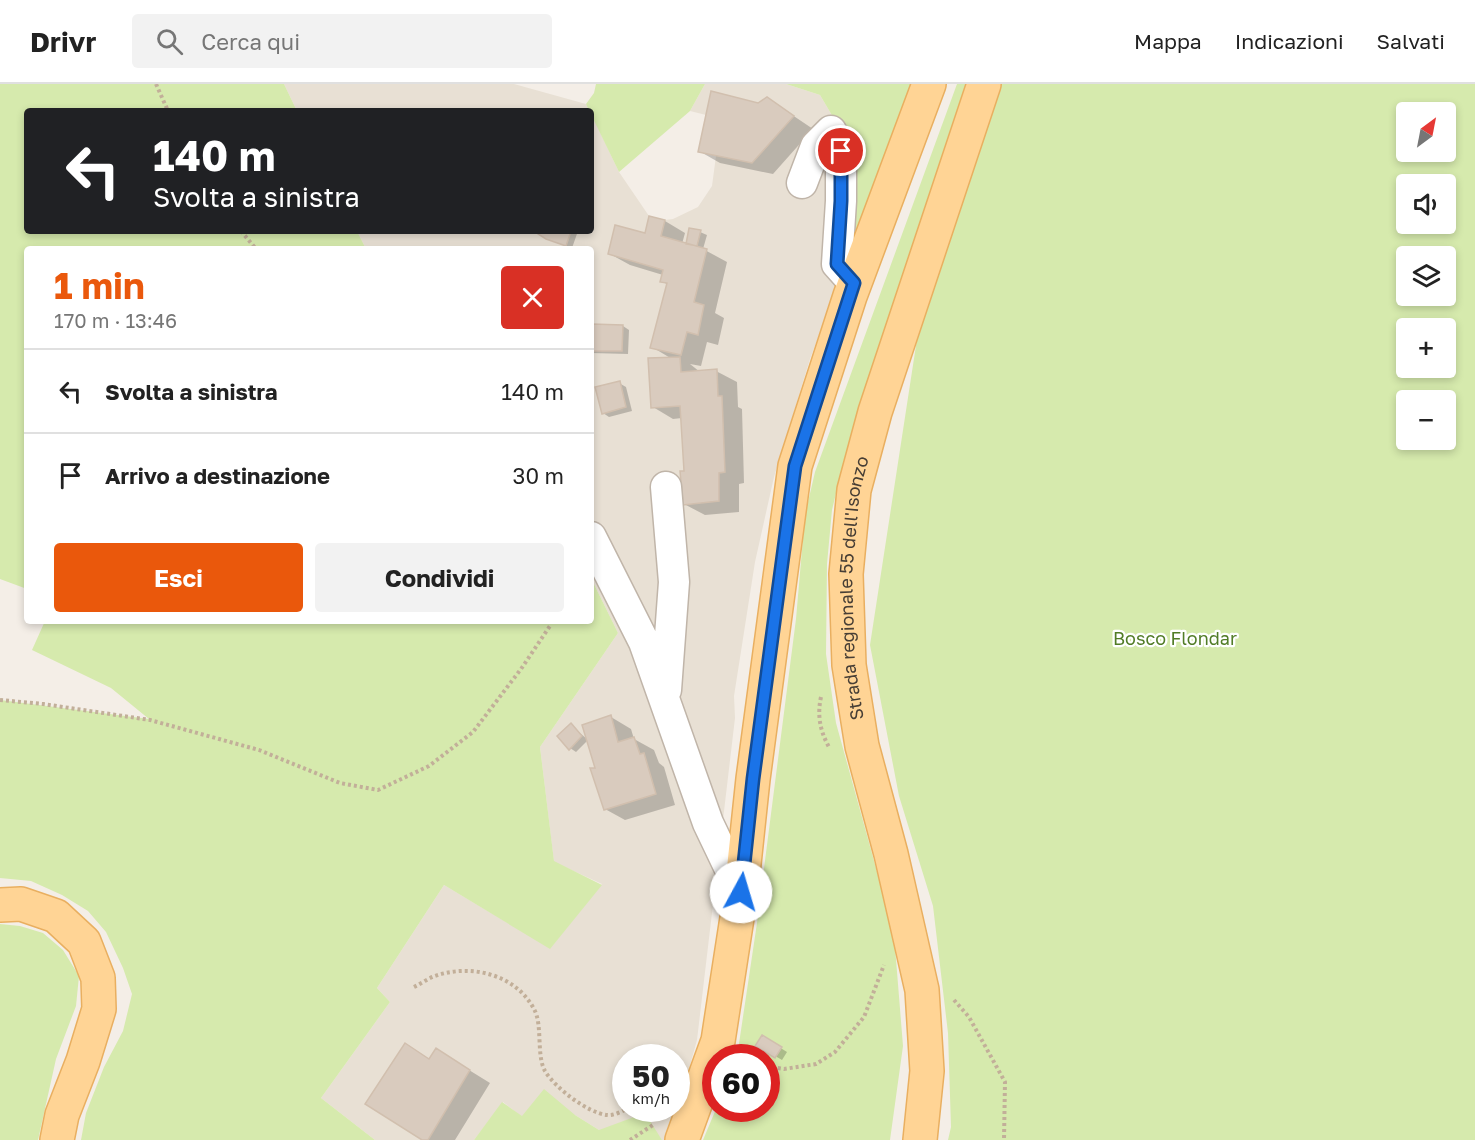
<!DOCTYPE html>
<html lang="it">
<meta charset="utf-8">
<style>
body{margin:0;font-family:"Golos Text",sans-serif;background:#f2f2f2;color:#222;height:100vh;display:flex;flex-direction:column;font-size:22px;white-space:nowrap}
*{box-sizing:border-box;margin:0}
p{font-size:20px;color:#767676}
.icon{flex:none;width:33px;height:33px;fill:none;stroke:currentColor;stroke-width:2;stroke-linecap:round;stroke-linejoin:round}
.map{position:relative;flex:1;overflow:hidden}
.sheet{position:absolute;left:24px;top:162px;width:570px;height:378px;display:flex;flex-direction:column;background:#fff;border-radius:6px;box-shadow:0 3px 9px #0003}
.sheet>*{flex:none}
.top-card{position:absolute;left:24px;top:24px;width:570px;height:126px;border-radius:6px;box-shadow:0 3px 9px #0003;background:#202124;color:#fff;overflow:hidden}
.needle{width:39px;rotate:32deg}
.fabs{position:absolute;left:1396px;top:18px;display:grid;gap:12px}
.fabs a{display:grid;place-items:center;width:60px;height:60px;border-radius:6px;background:#fff;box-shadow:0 3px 9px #0003;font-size:30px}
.speed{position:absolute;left:612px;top:960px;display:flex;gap:12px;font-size:30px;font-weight:700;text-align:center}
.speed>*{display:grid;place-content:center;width:78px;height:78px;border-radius:50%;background:#fff;box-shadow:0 3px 9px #0003;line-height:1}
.speed small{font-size:15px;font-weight:400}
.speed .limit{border:9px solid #d22;background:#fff;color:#111}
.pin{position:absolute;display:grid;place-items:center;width:51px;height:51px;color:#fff;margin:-26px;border:3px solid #fff;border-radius:50%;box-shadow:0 2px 6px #0007}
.me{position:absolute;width:66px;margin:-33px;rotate:6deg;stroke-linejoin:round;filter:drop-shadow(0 0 4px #0008)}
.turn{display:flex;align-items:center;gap:21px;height:126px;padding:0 30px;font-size:27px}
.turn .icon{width:78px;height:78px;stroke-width:2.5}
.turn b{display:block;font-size:42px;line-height:51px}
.round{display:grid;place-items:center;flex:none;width:63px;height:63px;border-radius:6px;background:#f2f2f2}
.summary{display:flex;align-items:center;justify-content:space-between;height:102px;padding:0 30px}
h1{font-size:36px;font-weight:700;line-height:45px;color:#ea580c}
.primary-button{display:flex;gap:12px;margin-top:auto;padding:12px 30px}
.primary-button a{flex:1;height:69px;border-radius:6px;background:#ea580c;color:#fff;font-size:24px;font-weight:700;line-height:69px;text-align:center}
.primary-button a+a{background:#f2f2f2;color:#222}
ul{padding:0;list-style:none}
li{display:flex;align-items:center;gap:18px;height:84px;padding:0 30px;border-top:2px solid #e0e0e0}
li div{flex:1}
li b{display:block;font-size:22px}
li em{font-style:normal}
header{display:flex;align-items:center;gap:36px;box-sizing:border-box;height:84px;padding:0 30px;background:#fff;border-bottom:2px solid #e0e0e0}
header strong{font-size:28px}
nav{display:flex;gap:33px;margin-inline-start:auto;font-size:21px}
.search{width:420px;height:54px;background:#f2f2f2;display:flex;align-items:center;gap:15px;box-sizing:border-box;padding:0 21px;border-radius:6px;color:#767676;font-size:22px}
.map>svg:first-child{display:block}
.residential{fill:#e8e0d4}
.green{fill:#d6eaad;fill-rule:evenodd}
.shadow{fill:#0003}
.building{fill:#d9cbbe;stroke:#d1bfae;stroke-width:1.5}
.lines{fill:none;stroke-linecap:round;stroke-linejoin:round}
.minor-casing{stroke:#c0b5a9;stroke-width:33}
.major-casing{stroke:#e9af60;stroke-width:36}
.path{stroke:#c2af99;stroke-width:4;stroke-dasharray:3 3;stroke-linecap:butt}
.minor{stroke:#fff;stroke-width:30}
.major{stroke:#ffd495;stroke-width:33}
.route-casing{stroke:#114b97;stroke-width:15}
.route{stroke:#1a73e8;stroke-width:10}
.labels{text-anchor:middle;stroke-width:4.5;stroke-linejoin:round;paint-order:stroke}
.street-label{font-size:18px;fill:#473e35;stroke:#fff}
.park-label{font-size:18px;fill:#517c26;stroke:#fff}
</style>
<header>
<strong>Drivr</strong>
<div class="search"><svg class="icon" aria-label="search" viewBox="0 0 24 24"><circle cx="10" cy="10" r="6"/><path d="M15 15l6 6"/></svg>Cerca qui</div>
<nav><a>Mappa</a><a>Indicazioni</a><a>Salvati</a></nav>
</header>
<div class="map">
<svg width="1475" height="1056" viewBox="0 0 1475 1056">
<rect width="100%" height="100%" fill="#f4eee7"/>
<path class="residential" d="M284 0H514L586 20 590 27H297Z
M705 0H786L820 11 850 62 855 155 810 275 774 393 755 478 734 612 735 634 697 956 685 999 677 1024 676 974H626V1024L676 1025 665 1056H662L658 1051 599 1046 575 1031 522 1033 503 1018 474 1056H375L321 1014 390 918 377 904 444 801 550 864 602 800 554 778 540 663 618 549 591 494V165H366L357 147H591V29L619 88 649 132 665 136 673 135 698 123 712 102 716 72 698 68 706 31 690 27Z"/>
<path class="green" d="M0 0H284L297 27H27V147H357L366 165H27V505L0 495Z
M596 0H705L690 27 619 88 586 20 594 9Z
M786 0H912L855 155 850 62 820 11Z
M957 0H969L844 376 832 426 827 480 826 570 836 639 887 824 895 863 903 962 890 1056H703L716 1025 766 1024V974L737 973 757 839 796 535 805 431 815 388Z
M1000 0H1475V1056H948L951 1043 948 949 933 822 899 712 870 561 919 242ZM1407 28H1446V68H1407ZM1407 100H1446V140H1407ZM1407 172H1446V212H1407ZM1407 244H1446V284H1407ZM1407 316H1446V356H1407Z
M591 494 618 549 540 663 554 777 602 801 550 865 444 801 377 904 390 918 321 1014 375 1056H81L86 1029 104 983 123 947 132 910 123 884 106 848 88 827 62 811 31 797 0 794V616L149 635 111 604 32 566 45 537H591Z
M0 840 20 842 43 849 63 866 79 892 76 922 56 975 38 1056H0Z
M544 1005 575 1031 599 1046 645 1029 662 1056H474L502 1018 522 1032Z"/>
<path class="shadow" d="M767 14 813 45 773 90 720 79 699 67Z
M665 137 685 149 682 160 688 161 700 148 707 151 703 165 727 178 715 229 724 234 718 261 707 258 701 282 690 280 700 288 716 287 737 298 738 323 742 325 744 399 739 400V428L705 431 684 420 686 388 682 334 673 335 653 323 672 275 652 263 668 201 662 197 663 191 630 181 610 170 647 151Z
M541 147H578L572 164 555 158 540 150Z
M591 242H623L629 246 628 270 591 269Z
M619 299 626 303 632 327 609 333 603 329Z
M611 633 631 645 634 655 654 666 659 679 664 683 675 721 625 736 605 725 597 685Z
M571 641 588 656 576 668 570 664Z
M763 953 787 968 782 976 758 962Z
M405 961 430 976 456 978 490 999 455 1056H425Z"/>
<path class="building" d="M711 7 758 19 767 13 794 32 752 79 698 68Z
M649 132 665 136 661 152 707 165 694 218 704 221 698 251 687 248 681 271 650 264 667 199 660 198 663 186 608 170 615 141 645 149Z
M689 144 701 146 697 162 686 160Z
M539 147H571L566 162 546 155 538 150Z
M591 240 623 241 622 267H591Z
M680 273 681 288 717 285 718 312H722L725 388 719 389V417L683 421 680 387H684L680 322 651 324 648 274Z
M620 297 626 323 602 330 595 303Z
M611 631 618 658 634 653 640 670 644 669 656 710 604 726 590 684H595L582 641Z
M571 639 582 652 569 666 557 652Z
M762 951 782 963 775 974 755 962Z
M405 959 429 975 436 964 470 986 428 1056H422L365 1020Z"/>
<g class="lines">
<defs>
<path id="minor" d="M802 99 816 62 831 47 841 67V117L837 180 854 199
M591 453 644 558 708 739 741 808
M666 606 674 498 666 403"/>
<g id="major">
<path d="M0 821 21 820 56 832 84 858 98 894 99 925 83 977 62 1031 57 1056"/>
<path d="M682 1056 718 957 741 808 753 695 795 382 850 212 929 0"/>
<path id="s1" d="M920 1056 927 987 922 906 891 770 862 662 849 581 846 490 854 406 875 328 984 0"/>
</g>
</defs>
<use href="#minor" class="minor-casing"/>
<use href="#major" class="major-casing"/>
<path class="path" d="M156 0 168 27
M241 147 256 165
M821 613C817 631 820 647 829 663
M0 616 43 620 150 636 259 666 340 699 378 706 429 682 473 648 521 585 550 542V537
M414 903C422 899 430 893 438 891 473 880 516 891 534 925 543 941 536 971 545 987 555 1004 588 1029 607 1031 614 1032 622 1027 629 1024
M954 916 969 933 1005 998 1004 1056
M766 982 784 985 816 980 835 968 864 933 884 881
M630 1056 653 1041"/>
<use href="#minor" class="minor"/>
<use href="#major" class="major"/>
</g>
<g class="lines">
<defs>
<path id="route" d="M741 808 753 695 795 382 854 199 837 180 841 117V67"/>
</defs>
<use href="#route" class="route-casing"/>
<use href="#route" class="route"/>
</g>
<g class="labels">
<g class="street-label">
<text dy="6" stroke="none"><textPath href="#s1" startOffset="561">Strada regionale 55 dell'Isonzo</textPath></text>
</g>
<g class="park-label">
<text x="1175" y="561">Bosco Flondar</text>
</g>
</g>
</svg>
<div class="fabs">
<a><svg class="needle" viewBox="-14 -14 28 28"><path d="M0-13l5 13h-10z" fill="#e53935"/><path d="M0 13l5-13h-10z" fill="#767676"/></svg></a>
<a><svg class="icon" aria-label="sound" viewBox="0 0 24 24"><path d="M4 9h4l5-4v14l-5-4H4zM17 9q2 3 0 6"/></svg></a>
<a><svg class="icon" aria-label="layers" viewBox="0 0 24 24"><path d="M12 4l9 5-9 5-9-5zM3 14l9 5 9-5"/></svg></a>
<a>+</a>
<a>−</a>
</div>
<div class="speed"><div>50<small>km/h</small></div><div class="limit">60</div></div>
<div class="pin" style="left:841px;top:67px;background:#d93025"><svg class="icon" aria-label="arrive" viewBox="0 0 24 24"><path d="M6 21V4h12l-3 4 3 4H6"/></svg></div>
<svg class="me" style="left:741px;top:808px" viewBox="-20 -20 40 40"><circle r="19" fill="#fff"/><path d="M0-13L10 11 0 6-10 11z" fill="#1a73e8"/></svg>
<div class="top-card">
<div class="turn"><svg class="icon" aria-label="left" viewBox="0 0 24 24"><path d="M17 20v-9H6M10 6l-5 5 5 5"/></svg><div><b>140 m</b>Svolta a sinistra</div></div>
</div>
<section class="sheet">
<div class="summary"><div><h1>1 min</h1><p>170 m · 13:46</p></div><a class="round" style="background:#d93025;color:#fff"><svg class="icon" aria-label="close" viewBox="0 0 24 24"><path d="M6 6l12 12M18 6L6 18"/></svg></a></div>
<ul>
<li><svg class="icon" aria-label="left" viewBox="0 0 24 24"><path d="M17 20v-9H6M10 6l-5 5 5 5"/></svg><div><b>Svolta a sinistra</b></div><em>140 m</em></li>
<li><svg class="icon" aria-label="arrive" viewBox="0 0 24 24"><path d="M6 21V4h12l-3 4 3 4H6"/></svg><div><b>Arrivo a destinazione</b></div><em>30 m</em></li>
</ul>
<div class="primary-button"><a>Esci</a><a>Condividi</a></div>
</section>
</div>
